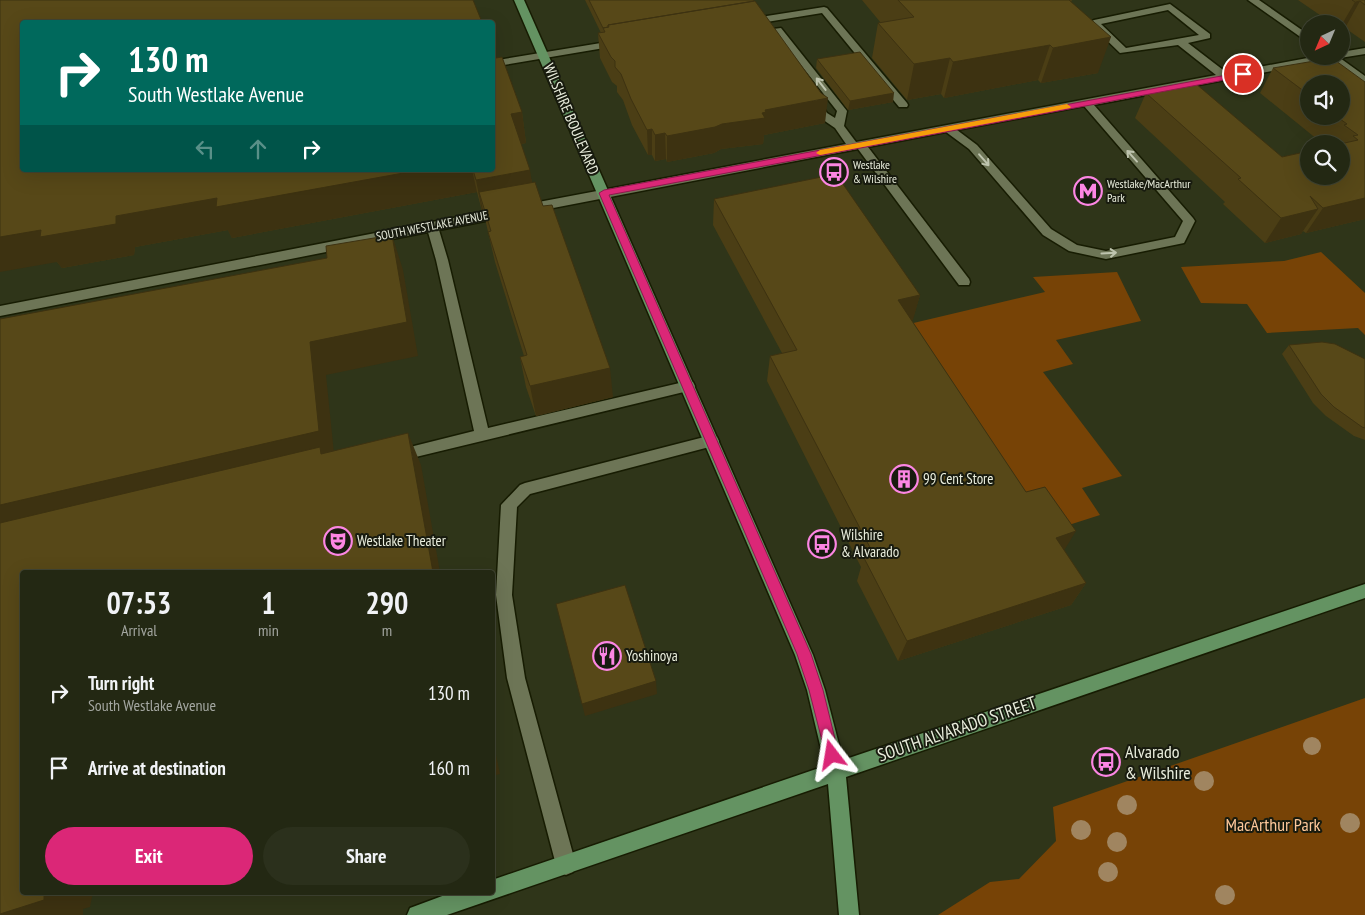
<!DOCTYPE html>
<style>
body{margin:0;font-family:"PT Sans Narrow",sans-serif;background:#2b301c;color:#f1f3f6;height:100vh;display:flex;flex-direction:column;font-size:19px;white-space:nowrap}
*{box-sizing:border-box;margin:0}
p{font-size:16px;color:#a3a6a0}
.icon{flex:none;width:28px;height:28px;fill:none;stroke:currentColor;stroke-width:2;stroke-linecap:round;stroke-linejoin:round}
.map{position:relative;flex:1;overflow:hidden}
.drawer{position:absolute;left:20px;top:570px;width:475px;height:325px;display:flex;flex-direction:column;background:#232813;border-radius:5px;box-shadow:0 5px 20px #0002,0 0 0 1px #404433}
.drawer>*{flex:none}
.guide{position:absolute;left:20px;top:20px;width:475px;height:152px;border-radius:5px;box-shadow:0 5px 20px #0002,0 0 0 1px #404433;background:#00695c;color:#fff;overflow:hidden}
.needle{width:32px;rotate:224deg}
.tools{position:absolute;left:1300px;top:15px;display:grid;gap:10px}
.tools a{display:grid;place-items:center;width:50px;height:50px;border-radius:50%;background:#232813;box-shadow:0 5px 20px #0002,0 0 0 1px #404433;font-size:25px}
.pin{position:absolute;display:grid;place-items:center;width:42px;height:42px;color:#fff;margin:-21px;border:2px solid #fff;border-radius:50%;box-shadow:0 1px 5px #0007}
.me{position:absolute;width:55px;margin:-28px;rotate:346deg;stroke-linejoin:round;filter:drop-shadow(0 0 4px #0008)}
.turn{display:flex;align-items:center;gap:18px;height:105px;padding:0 25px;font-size:22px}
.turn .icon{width:65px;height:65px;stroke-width:2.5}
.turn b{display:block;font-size:35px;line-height:42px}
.lanes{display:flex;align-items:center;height:48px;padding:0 25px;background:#0003;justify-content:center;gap:25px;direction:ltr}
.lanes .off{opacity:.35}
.eta{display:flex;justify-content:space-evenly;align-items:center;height:85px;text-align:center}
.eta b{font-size:30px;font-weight:700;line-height:35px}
.primary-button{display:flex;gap:10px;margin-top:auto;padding:10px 25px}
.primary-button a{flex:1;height:58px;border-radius:30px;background:#db2777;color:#fff;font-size:20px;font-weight:700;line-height:58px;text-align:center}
.primary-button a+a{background:#2b301c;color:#f1f3f6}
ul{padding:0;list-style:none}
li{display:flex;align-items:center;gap:15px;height:75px;padding:0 25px}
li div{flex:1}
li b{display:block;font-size:19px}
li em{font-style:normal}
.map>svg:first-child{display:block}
.green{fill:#774306}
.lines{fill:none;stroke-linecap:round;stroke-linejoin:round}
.minor-casing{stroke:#171c02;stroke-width:3}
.major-casing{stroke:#171c02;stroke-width:3}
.minor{fill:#6d7556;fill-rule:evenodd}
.major{fill:#649362;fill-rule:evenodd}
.tree{fill:#a08560}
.wall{fill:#4b3e15;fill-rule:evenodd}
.shaded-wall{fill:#3d3211}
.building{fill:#574818;stroke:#3d3211}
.oneway{stroke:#bec4ae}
.route{fill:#db2777;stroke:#8e194d}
.slow{fill:#f59e0b}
.labels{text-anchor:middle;stroke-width:4;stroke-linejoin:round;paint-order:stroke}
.far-poi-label{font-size:12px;fill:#eaeedd;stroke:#181b0f;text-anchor:start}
.far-street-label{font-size:12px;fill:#eaeedd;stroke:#181b0f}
.street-label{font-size:15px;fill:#eaeedd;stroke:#181b0f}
.poi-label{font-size:15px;fill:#eaeedd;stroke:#181b0f;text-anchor:start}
.near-street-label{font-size:18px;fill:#eaeedd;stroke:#181b0f}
.near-poi-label{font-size:18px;fill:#eaeedd;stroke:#181b0f;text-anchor:start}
.near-park-label{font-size:18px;fill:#fdc79a;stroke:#181b0f}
</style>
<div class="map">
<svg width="1365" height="915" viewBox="0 0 1365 915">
<rect width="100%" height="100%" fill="#2f3519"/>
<path class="green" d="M1321 252 1365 293V335L1358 328 1267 333 1247 304 1201 303 1181 267 1284 261Z
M1117 272 1141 321 1056 340 1073 364 1043 372 1122 476 1082 488 1100 515 1050 531 905 325 1045 292 1033 277Z
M1365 698V915H938L990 882 1019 879 1056 841 1053 807Z"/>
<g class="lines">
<defs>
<path id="minor" d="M1248 0H1259L1309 35V43Z
M1170 4 1210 34V38L1188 43 1227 73 1318 56H1341V52L1365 48V54L1340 58 1365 76V84L1330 60 1094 105 1193 218 1195 221 1184 243 1106 259 1069 251 1043 235 969 149 946 132 868 147 969 279 970 282 969 285H959L858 149 439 230 448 260 488 428 688 381 693 382 695 386 693 390 688 391 395 462 390 460 388 456 390 452 474 431 436 260 428 232 0 316V306L432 222 846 144 835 128 819 117 809 101 810 99H818L827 113 835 118 837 111 776 33 773 36 778 44 773 47 769 46 763 36 765 30 781 28 847 111 844 126 856 142 1216 75 1178 45 1120 53 1089 23 1094 20ZM1168 10 1199 35 1126 48 1101 24ZM1084 106 1183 221 1175 237 1106 251 1077 245 1051 229 977 145 957 130Z
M824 7 827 8 907 103 908 105 907 107H899L822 13 748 25 743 22 748 19Z
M619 40 622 41V45L492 67V61Z
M712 435 717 437 719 441 717 445 530 494 517 507 512 595 525 678 576 865 573 872 566 875 559 872 556 865 507 678 496 595 501 505 520 485 525 483Z"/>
<path id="major" d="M514 0H524L813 655 825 690 843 760 1365 584V598L846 777 859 915H839L828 784 447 915H407L410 908 453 892H492V880L825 766 807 690 795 655Z"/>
</defs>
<use href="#minor" class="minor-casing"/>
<use href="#major" class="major-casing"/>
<use href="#minor" class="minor"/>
<use href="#major" class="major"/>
</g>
<g class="tree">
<circle cx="1312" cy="746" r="9"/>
<circle cx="1204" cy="781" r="10"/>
<circle cx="1127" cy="805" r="10"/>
<circle cx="1350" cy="823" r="10"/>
<circle cx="1081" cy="830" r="10"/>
<circle cx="1117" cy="842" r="10"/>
<circle cx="1108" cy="872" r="10"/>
<circle cx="1225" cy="895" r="10"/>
</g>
<path class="wall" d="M585 0H753L825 123 764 135 763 144 721 149 714 153 667 162 666 159 655 161 652 155H648L632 125 623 100 617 92V86L612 82 600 58 598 33H601Z
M862 0H1072L1071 2 1098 73 1041 83 1038 80 944 98 941 94 907 100 872 58 878 23H881Z
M1298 0H1365V42L1345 28H1341V24H1333Z
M496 58 522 112 526 143 521 144 532 182 613 397 536 416 526 387 520 357 524 356 495 262 483 210 482 211 477 192 232 238 228 230 135 247 134 255 62 268 57 262 22 170H492Z
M817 59 893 102 848 110 816 68Z
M1273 68 1365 82V219L1306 233 1303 231 1301 234 1265 243 1223 204 1225 202 1135 118 1146 93 1282 157 1341 144H1323L1260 93ZM1309 84 1341 116H1309Z
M714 199 920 295 912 321 1086 583 1071 605 898 661 857 581 861 567 767 381 770 356 782 353 713 225Z
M1289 345 1365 359V440L1354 436 1326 416 1313 403 1282 354Z"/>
<path class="shaded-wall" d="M1360 1 1345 28H1341V26L1355 2Z
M1111 37 1098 73 1041 83 1053 48Z
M1050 45 1038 80 944 98 953 62Z
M950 58 941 94 907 100 914 64Z
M894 93 893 102 848 110 850 101Z
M828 98 825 123 764 135 763 144 721 149 714 153 667 162V136L762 113 765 110Z
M522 112 526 143 516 145 511 114Z
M652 129V155H648L647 130Z
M665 133 666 159 655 161V135Z
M420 170H472L477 192 232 238 228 230 135 247 134 255 62 268 57 262 0 272V237L217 198Z
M530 170 535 201 479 192 483 210 482 211 476 180Z
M1365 198V219L1306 233 1323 208Z
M1318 209 1301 234 1265 243 1281 218Z
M392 235 403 270 418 356 326 375 335 463 0 543V505L310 342Z
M920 295 913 320 892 326 898 300Z
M610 368 613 397 536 416 530 386Z
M408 433 421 465 440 572H433Z
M1076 531 1062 554 1056 538Z
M1086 583 1071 605 898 661 907 641Z
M656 681 657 694 585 716 582 704Z
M492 736 500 774 492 776Z
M49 892H93L90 907 83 909V915H0V914Z"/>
<path class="building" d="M0 0H473L482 22H22V170H420L216 207 217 198 116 216V224L40 237 41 230 0 237Z
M589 0H753L754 1 608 25V27L603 28Z
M898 0H1069L1111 37 1053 48 1050 45 953 62 950 58 914 64 878 23 914 17Z
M1352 0H1365V5L1360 1 1355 2Z
M755 1 821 93 828 98 765 110 766 112 762 113 765 118 722 124 715 127 667 136 665 133 655 135 652 129 647 130 631 99 621 74 615 67V61L611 57 598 33 605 32 603 28 609 27 608 25Z
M492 50 496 58 502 57 522 112 511 114 530 170 476 180 473 170H492Z
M860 52 894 93 850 101 817 59Z
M1332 58 1365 82V198L1323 208 1310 196 1318 209 1281 218 1238 179 1241 178 1146 93 1195 83 1282 157 1309 151V176H1341V144H1340L1358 140 1353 136 1358 135 1344 125 1347 124 1336 116H1341V84H1309V95L1273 68Z
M836 174 920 295 898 300 1026 492 1045 487 1076 531 1056 538 1086 583 907 641 864 558 874 555 770 356 797 350 714 199Z
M535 182 543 206 552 205 610 368 530 386 520 357 527 355 488 232 491 231 479 192Z
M392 235 407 322 310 342 319 431 0 505V319L327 258 326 246Z
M1322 342 1335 344 1365 359V428L1362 427 1334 407 1321 394 1289 345Z
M408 433 433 572H22V892H49L44 894V900L0 914V523L320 447 321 454Z
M625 585 656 681 582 704 556 604Z"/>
<defs><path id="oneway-shaft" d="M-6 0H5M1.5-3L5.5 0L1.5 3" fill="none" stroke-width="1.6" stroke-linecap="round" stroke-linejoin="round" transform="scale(1.25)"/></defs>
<g class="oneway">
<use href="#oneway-shaft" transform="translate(821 84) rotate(-128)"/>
<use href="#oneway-shaft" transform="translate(1132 156) rotate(-132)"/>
<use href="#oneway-shaft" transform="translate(984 160) rotate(49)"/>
<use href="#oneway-shaft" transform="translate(1109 253) rotate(-3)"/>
</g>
<path class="route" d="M1243 72 1247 74 1246 76 609 195 811 654 823 690 839 755 837 760 832 762 827 760 809 690 797 654 599 193 604 190Z"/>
<path class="slow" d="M1067 104 1071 107 1070 108 820 155 816 153 820 150Z"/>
<defs>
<symbol id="bus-ring" viewBox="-11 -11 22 22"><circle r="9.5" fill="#181b0f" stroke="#fc86e3" stroke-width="1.5"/><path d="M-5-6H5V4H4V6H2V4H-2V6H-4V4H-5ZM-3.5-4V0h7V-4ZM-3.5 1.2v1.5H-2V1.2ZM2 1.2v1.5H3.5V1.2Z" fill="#fc86e3"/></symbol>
<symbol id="metro-ring" viewBox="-11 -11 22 22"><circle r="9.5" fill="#181b0f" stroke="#fc86e3" stroke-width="1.5"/><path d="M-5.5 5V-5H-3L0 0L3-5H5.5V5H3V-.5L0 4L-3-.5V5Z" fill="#fc86e3"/></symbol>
<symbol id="building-ring" viewBox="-11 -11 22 22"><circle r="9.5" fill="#181b0f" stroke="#fc86e3" stroke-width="1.5"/><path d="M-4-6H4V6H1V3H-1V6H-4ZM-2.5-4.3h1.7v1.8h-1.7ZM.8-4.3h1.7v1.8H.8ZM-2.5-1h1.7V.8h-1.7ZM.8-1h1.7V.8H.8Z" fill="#fc86e3"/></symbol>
<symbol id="theatre-ring" viewBox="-11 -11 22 22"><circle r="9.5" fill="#181b0f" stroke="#fc86e3" stroke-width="1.5"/><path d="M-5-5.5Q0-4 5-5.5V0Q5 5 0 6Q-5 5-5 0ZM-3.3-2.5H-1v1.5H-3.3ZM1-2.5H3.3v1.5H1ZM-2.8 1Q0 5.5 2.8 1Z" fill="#fc86e3"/></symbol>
<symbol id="restaurant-ring" viewBox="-11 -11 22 22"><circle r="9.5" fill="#181b0f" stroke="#fc86e3" stroke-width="1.5"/><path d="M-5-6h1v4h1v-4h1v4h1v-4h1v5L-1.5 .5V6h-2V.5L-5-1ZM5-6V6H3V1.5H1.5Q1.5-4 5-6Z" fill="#fc86e3"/></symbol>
</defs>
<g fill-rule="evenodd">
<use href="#bus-ring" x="818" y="156" width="32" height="32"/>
<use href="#metro-ring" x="1072" y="175" width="32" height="32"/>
<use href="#building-ring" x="888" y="463" width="32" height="32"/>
<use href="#theatre-ring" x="322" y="525" width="32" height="32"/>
<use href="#bus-ring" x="806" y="528" width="32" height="32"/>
<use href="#restaurant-ring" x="591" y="640" width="32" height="32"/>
<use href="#bus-ring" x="1090" y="746" width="32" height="32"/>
</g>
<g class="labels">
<g class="far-poi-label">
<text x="853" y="169">Westlake<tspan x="853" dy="14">&amp; Wilshire</tspan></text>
<text x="1107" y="188">Westlake/MacArthur<tspan x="1107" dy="14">Park</tspan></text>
</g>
<g class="far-street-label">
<text transform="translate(432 226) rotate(-11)" y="4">SOUTH WESTLAKE AVENUE</text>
</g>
<g class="street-label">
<text transform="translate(571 119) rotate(67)" y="5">WILSHIRE BOULEVARD</text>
</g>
<g class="poi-label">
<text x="923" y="484">99 Cent Store</text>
<text x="841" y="540">Wilshire<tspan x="841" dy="17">&amp; Alvarado</tspan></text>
<text x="357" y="546">Westlake Theater</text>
<text x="626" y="661">Yoshinoya</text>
</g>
<g class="near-street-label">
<text transform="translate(957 729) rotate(-19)" y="6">SOUTH ALVARADO STREET</text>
</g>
<g class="near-poi-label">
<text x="1125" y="758">Alvarado<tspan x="1125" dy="21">&amp; Wilshire</tspan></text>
</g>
<g class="near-park-label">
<text x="1273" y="831">MacArthur Park</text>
</g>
</g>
</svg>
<div class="tools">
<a><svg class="needle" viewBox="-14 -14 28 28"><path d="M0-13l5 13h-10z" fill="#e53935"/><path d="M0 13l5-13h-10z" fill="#a3a6a0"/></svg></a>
<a><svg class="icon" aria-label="sound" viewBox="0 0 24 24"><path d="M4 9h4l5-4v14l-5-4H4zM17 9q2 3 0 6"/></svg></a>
<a><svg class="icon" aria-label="search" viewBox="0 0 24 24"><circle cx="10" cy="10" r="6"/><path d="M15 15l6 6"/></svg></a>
</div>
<div class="pin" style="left:1243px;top:74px;background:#d93025"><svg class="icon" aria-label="arrive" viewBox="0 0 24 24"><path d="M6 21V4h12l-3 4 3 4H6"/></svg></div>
<svg class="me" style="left:832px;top:755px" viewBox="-20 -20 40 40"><path d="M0-17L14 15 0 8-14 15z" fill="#db2777" stroke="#fff" stroke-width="4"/></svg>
<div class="guide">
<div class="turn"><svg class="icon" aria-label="right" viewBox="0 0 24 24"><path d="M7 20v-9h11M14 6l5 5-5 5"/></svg><div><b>130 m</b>South Westlake Avenue</div></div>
<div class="lanes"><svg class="icon off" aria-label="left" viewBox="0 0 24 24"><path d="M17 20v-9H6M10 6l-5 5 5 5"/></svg><svg class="icon off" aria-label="ahead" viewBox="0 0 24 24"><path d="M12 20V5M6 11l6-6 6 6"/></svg><svg class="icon" aria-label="right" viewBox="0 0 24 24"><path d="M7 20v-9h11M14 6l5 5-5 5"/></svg></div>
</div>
<section class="drawer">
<div class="eta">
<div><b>07:53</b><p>Arrival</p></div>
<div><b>1</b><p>min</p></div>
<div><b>290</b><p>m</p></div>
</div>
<ul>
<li><svg class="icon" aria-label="right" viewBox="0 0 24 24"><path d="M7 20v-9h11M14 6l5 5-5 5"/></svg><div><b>Turn right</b><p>South Westlake Avenue</p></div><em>130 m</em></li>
<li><svg class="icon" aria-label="arrive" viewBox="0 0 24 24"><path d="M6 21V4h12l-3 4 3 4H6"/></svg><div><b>Arrive at destination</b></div><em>160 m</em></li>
</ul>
<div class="primary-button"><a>Exit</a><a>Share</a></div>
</section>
</div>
